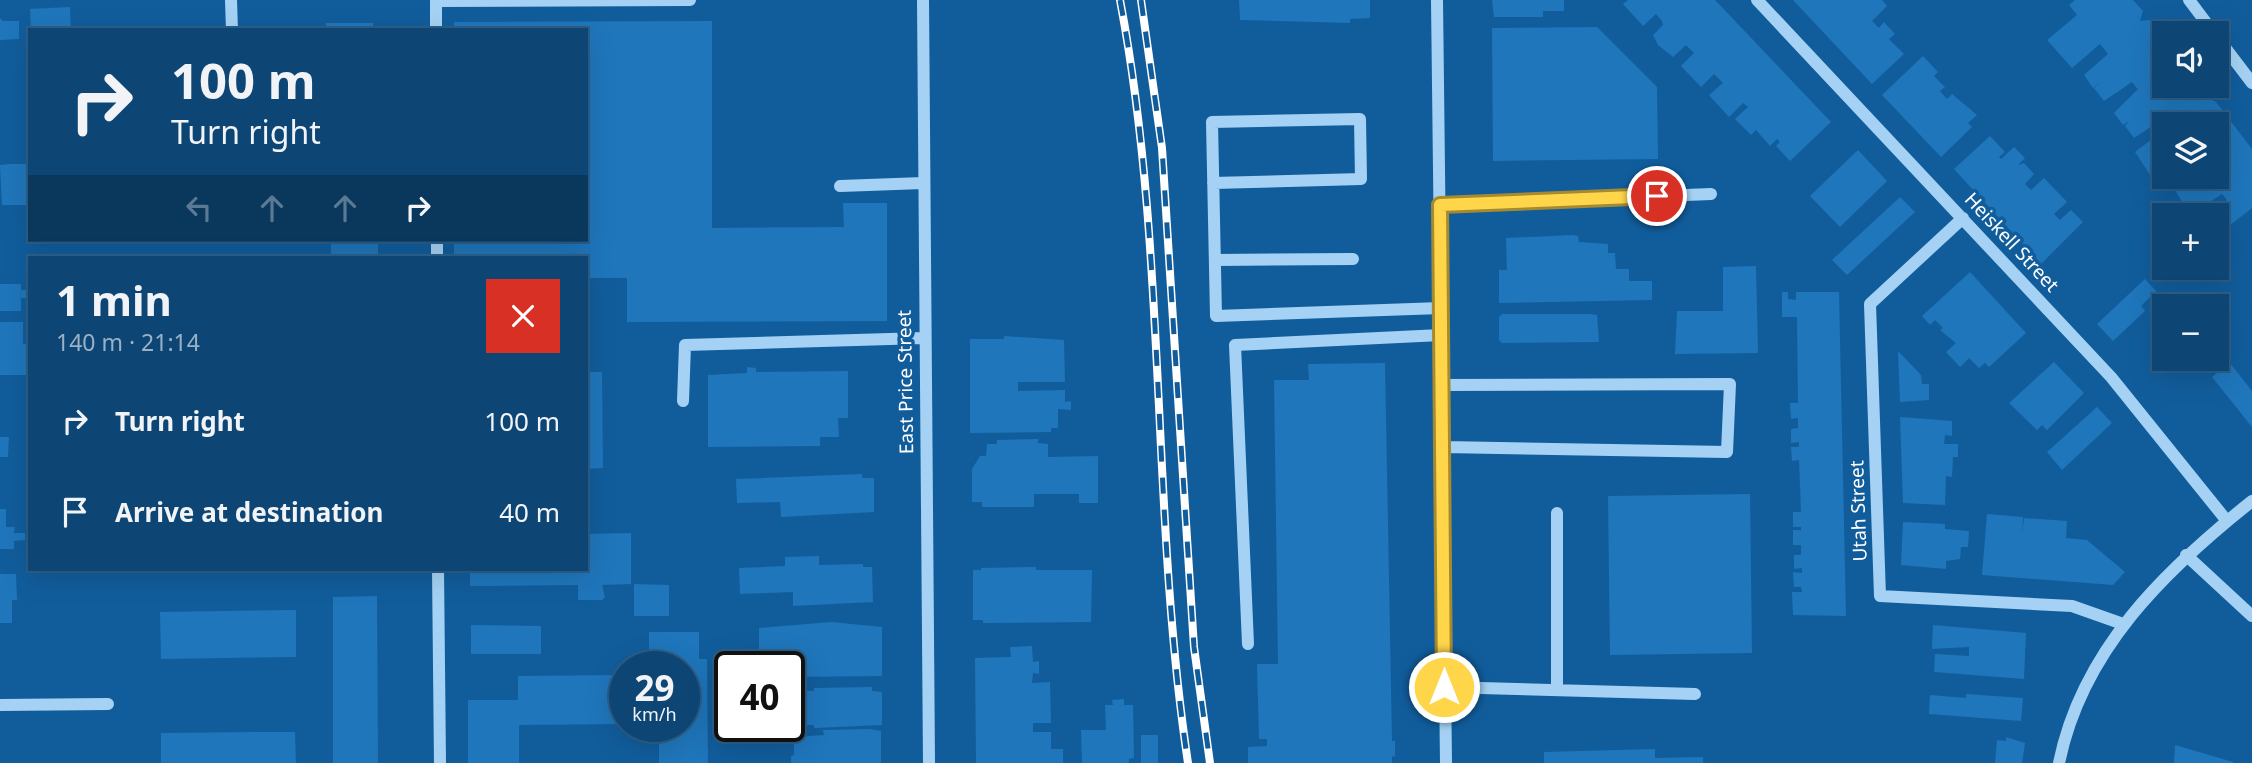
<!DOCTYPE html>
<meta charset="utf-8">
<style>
body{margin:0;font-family:"Noto Sans",sans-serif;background:#164d7a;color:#f1f3f6;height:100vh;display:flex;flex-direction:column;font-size:26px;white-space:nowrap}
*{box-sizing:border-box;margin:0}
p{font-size:23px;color:#9ab1c5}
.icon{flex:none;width:38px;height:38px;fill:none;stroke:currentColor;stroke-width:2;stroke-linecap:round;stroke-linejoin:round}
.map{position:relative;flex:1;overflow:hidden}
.sheet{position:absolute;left:28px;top:256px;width:560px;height:315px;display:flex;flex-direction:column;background:#0d4675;border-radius:0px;box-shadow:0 7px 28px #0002,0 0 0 2px #2d5e87}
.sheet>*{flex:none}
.top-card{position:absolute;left:28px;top:28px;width:560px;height:214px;border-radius:0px;box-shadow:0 7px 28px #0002,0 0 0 2px #2d5e87;background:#0d4675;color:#f1f3f6;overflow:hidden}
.fabs{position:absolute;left:2152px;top:21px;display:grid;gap:14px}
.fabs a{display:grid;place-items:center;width:77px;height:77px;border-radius:0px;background:#0d4675;box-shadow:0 7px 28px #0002,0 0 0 2px #2d5e87;font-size:35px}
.speed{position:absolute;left:609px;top:651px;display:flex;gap:14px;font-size:35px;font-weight:700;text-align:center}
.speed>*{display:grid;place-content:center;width:91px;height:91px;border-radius:50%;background:#0d4675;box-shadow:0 7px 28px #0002,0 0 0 2px #2d5e87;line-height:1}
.speed small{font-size:18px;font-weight:400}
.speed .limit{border:4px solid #111;border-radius:10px;background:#fff;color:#111}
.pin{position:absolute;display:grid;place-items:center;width:60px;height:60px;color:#fff;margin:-30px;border:4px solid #fff;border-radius:50%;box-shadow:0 2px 7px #0007}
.me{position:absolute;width:77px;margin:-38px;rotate:0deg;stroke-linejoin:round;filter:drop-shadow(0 0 5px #0008)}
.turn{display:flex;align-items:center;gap:24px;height:147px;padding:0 28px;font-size:32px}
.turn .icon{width:91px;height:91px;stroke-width:2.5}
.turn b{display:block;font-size:49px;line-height:60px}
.lanes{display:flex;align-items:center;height:66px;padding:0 28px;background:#0003;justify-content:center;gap:35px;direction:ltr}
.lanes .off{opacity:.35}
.round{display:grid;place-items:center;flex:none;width:74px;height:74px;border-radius:0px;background:#164d7a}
.summary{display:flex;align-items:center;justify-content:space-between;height:119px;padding:0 28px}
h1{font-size:42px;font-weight:700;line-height:52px}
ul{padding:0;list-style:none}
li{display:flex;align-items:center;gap:21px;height:91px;padding:0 28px}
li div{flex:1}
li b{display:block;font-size:26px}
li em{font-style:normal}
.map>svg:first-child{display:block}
.building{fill:#1f76bb}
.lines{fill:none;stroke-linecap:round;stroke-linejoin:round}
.minor{stroke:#a5d2f4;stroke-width:12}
.rail-casing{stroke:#fff;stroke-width:8}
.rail{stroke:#115d9c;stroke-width:5;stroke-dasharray:16;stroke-linecap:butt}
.route-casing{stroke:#a68a30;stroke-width:18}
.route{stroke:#ffd54a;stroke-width:12}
.labels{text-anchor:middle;stroke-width:7;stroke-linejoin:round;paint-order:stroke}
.street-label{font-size:19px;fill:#fff;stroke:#115d9c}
</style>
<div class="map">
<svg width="2252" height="763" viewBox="0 0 2252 763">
<rect width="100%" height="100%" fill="#115d9c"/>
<path class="building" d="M1239 0H1370V18L1350 19V23L1240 20Z
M1492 0H1564V11H1543V17H1494Z
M1628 0H1715L1831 122 1790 161 1776 146 1780 142 1777 139 1770 146 1756 130 1751 135 1735 119 1748 107 1743 103 1729 117 1709 95 1723 83 1714 74 1701 87 1681 66 1694 53 1686 45 1673 57 1658 45 1653 35 1663 25 1662 21 1656 14 1643 26 1623 4Z
M1793 0H1882L1887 6 1872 21 1879 28 1884 22 1895 34 1889 39 1904 54 1872 84Z
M2075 0H2133L2143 11 2140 21 2149 20 2165 39V86H2201V94L2216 102 2252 149V208L2220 233 2217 215H2207L2227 200 2222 194 2190 215 2173 187 2180 177H2217V124H2165L2161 120 2134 138 2125 126 2129 121 2123 125 2114 113 2138 89 2135 86 2132 82 2104 101 2094 88 2101 82 2093 88 2084 75 2108 54 2100 44 2072 68 2047 40 2077 15 2069 5Z
M70 7 71 30H31L30 9Z
M0 18 3 21H19V39L0 40Z
M712 21V228L844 227 843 203H887V321L627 322V278H586V257H454V240H586V30H454V22Z
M326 23H373V30H326Z
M1597 27 1657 87 1658 159 1493 161 1492 28Z
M1923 56 1938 72 1934 76 1945 87 1940 91 1947 99 1952 94 1977 115 1968 123 1972 127 1941 157 1882 95Z
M2165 129V177H2171L2158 187 2135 152Z
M1990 136 2005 152 1999 157 2001 159 2014 147 2025 158 2018 165 2024 163 2034 174 2025 184 2031 190 2044 178 2067 202 2054 214 2060 220 2071 210 2083 222 2041 264 1954 169Z
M1858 150 1887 181 1840 227 1810 196Z
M10 164H30V205H2L0 165Z
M1900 197 1915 212 1847 275 1832 260Z
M1573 235 1578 236 1579 242 1608 244V253H1615L1616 269H1629V281H1652V300L1499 303V270H1507L1506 238Z
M331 240H378V257H331Z
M1756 266 1758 353 1675 354 1677 311H1723V267Z
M1970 272 2026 333 1989 367 1985 363 1979 368 1969 358 1960 367 1946 352 1956 343 1940 330 1943 328 1935 320 1930 325 1922 316Z
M2145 279 2156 291 2141 306 2145 311 2113 341 2097 324Z
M0 284H21V290H30V298H21V311H0Z
M1782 292H1788V299L1796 300V292H1839L1846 616 1793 615 1792 592H1802L1801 587H1794L1793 572 1802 573V568L1794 569V555H1801V545H1793V530H1801V527H1793V512H1801L1799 460 1792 461 1791 447H1799V442L1791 443V429L1798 428V418L1791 419 1790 403H1798L1797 317H1782Z
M1589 314 1597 315 1599 342 1502 343 1499 340V317L1502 314Z
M0 322H23V344H30V375H0Z
M1004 336 1064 340 1065 382H1018V391L1065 390V402L1071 401V410L1058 409V428H1051V432L970 433V339H1004Z
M1898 351 1921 375 1922 384H1929V400L1900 402Z
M2054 362 2084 393 2047 430 2042 425 2037 430 2009 403Z
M1385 363 1392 741H1395V757L1392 756V763H1248V747L1267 746V739H1259L1257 664H1278L1274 380H1309L1308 364Z
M2230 363 2252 391V427L2212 377Z
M747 367 756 368V372L848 371V418H838L839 437H820V446L708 447V375L747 373Z
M586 372H602L603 468 586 469Z
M2097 407 2112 423 2062 470 2047 452Z
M1900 417 1952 421V436L1945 435 1944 444H1958V457H1953L1952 477 1946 476 1945 505 1903 503Z
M0 437H9L8 457H0Z
M1038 439V443L1048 444V457L1098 456V503H1079V494H1034V507H982V502H972V469L980 456H986L987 444H997V440Z
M862 474V478H874V512L781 517 780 502 737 503 736 479Z
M1750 494 1752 653 1610 655 1608 496Z
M0 509H6V527H15L14 533H25V540L14 541V549H0Z
M1987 514 2023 517 2022 534 2024 518 2067 521 2066 538 2087 540 2125 572 2113 585 1982 575Z
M1903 522 1945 524V529L1969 531 1968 547H1961L1960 559 1946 561V569L1901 565Z
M631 533V584L602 585 605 597 602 600H578V585L470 586V569H586V534Z
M819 556V565L863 564V567H872L873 602 793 606V592L740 594 739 568 785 566V557Z
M1036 567V570H1092L1091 622 983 623V620H973V570H981V568Z
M0 574H16L17 600H12V623H0Z
M634 584 669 585V616H634Z
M377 596 378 763H333V597Z
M296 610V657L161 659 160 612Z
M831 622 882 627V676L789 677V667H765V653H759V628Z
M471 625 541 626V654H471Z
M1933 625 2026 633 2024 679 1934 672 1935 654 1969 656V647L1932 649Z
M649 632H699V659H707L708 763H659V726H684V667H659V659H649Z
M1032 646 1033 662 1039 661V674L1033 673 1032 683 1050 682 1051 723H1033V732H1051V749H1063V763H976L975 658 1011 657 1010 647Z
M625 675V724L519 725V763H468V700H518V676Z
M872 687V691L882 692V725L814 728V725H794L795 691H814V688Z
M1966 694 2023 698 2021 721 1929 714 1930 695 1966 698Z
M1124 699V705H1133L1134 758 1129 759V763H1082L1081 730H1106L1105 705H1113L1112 700Z
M870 729 881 731V763H791V756L794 755V737L824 735 823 730Z
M261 732H295L296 763H161V733Z
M1141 735H1158V763H1141Z
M2006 737 2025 743 2022 763H1995L1997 740 2006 741Z
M2175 745 2233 762V763H2174Z
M1655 749V758L1703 757V763H1544V752Z"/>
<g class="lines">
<path class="minor" d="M231 0 232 30
M923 0 929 763
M1437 0 1446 763
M1757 0 2111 377 2227 521
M2189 0 2214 33
M436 1 690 0
M436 30V0
M2217 37 2252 83
M1213 183 1361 179 1360 119 1212 122 1216 316 1441 308
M840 186 923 183
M1440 205 1711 194
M1963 218 1870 304 1880 596 2072 606 2123 624
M437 240V257
M1215 260 1353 259
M1443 385 1730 384 1727 452 1444 447
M683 401 685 345 924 338
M1557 513V689
M2186 555 2252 616
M438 569 440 763
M1248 644 1235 345 1441 335
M1444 687 1695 694
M0 705 108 704
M2059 763C2082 650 2165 570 2252 501"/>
<defs>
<path id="rail" d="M1120 0C1168 252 1150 510 1188 763
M1141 0 1162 148 1194 647 1210 763"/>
</defs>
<use href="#rail" class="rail-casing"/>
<use href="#rail" class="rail"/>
</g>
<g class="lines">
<defs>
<path id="route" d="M1444 687 1440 205 1657 196"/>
</defs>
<use href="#route" class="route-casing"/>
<use href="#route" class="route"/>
</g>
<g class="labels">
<g class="street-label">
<text transform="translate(2012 242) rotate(47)" y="7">Heiskell Street</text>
<text transform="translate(905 382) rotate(-91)" y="7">East Price Street</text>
<text transform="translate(1858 511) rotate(-92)" y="7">Utah Street</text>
</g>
</g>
</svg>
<div class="fabs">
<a><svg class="icon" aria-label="sound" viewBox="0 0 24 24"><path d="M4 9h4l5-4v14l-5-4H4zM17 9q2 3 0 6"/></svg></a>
<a><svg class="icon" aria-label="layers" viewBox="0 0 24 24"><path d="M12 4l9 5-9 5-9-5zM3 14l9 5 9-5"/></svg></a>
<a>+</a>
<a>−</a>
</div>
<div class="speed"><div>29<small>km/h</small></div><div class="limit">40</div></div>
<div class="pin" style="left:1657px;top:196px;background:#d93025"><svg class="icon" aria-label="arrive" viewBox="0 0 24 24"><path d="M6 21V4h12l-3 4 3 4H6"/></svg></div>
<svg class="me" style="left:1444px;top:687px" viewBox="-20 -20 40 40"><circle r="17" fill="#ffd54a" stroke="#fff" stroke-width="3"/><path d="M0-11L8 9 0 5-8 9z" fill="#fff"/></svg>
<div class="top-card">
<div class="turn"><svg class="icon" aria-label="right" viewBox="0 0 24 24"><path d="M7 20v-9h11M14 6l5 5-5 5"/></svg><div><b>100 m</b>Turn right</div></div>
<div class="lanes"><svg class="icon off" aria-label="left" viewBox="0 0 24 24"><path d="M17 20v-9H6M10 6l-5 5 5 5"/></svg><svg class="icon off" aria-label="ahead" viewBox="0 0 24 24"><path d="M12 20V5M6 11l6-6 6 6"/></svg><svg class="icon off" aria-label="ahead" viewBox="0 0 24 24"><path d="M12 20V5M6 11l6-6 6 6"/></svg><svg class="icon" aria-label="right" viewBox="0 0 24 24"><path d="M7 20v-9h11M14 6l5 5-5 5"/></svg></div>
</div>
<section class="sheet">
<div class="summary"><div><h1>1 min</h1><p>140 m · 21:14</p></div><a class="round" style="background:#d93025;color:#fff"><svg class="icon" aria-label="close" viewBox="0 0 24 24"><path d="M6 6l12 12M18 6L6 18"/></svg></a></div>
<ul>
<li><svg class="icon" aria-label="right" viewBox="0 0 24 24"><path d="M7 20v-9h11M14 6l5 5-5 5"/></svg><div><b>Turn right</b></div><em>100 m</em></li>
<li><svg class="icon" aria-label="arrive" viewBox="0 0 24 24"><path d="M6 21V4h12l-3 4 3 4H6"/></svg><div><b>Arrive at destination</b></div><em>40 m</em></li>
</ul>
</section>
</div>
